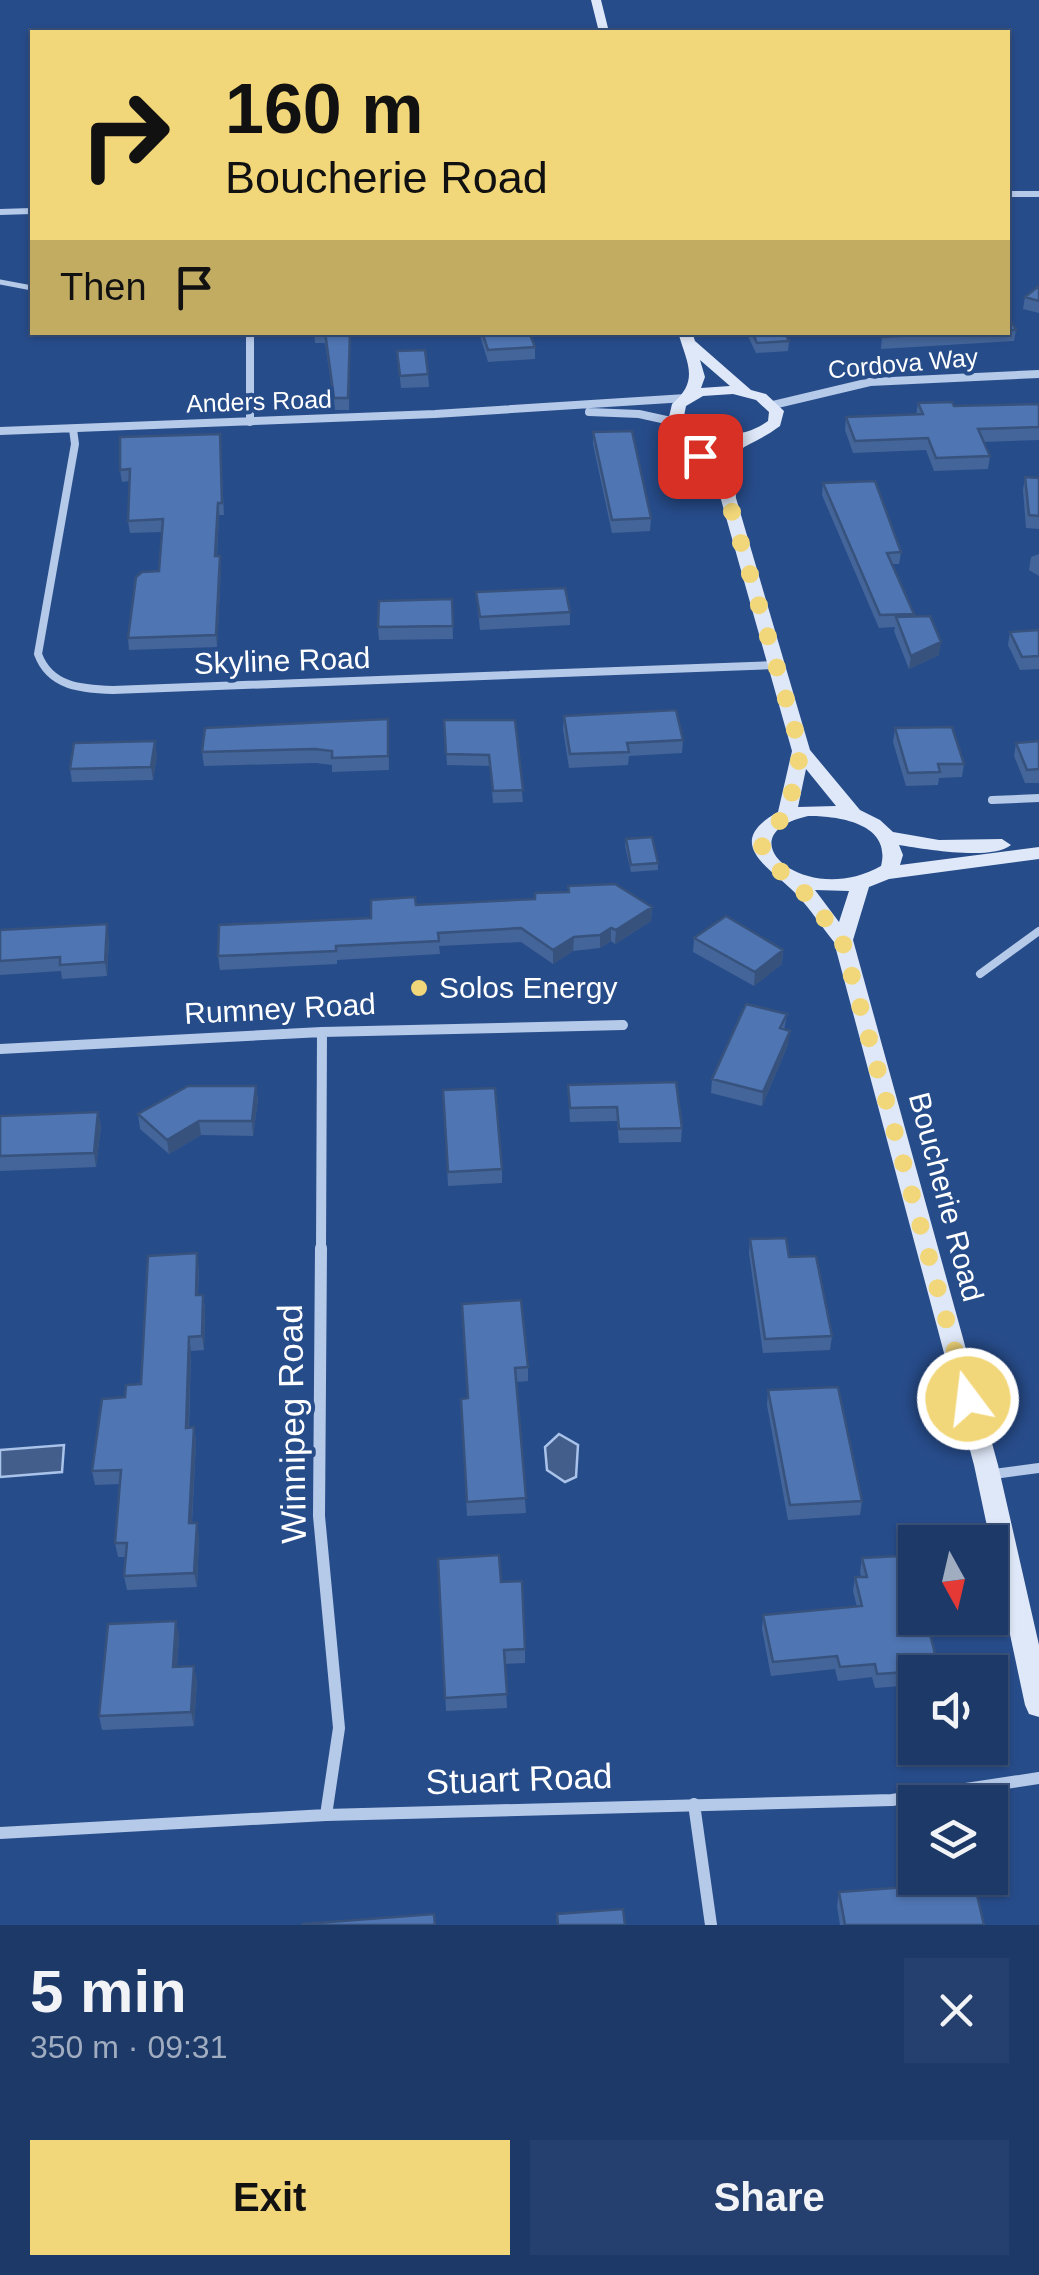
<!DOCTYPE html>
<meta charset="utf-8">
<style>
body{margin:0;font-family:Helvetica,sans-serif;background:#25406e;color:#f1f3f6;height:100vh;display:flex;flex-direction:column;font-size:38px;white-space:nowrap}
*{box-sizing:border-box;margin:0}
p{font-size:32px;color:#a0acc0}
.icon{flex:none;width:55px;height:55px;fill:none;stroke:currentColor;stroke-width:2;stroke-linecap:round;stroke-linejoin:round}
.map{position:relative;height:1925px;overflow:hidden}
.side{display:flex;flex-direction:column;background:#1d3968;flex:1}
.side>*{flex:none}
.top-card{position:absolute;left:30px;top:30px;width:980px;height:305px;border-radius:0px;box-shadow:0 2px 8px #0004,0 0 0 2px #3b537c;background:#f2d77a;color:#111;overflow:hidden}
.needle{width:65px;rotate:172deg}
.fabs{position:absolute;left:898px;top:1525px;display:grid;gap:20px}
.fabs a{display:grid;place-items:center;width:110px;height:110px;border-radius:0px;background:#1d3968;box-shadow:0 2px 8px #0004,0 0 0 2px #3b537c;font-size:50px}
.pin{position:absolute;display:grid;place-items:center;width:85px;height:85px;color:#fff;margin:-42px;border-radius:20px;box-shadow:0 5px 15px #0006}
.me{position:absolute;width:110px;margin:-55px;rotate:345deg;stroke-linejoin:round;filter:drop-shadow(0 0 8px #0008)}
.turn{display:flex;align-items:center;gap:35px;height:210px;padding:0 30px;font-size:45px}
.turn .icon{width:130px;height:130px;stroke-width:2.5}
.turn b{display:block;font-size:70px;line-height:85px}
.then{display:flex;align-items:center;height:95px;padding:0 30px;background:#0003;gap:20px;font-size:38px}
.round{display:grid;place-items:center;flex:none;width:105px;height:105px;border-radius:0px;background:#25406e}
.summary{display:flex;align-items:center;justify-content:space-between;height:170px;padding:0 30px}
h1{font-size:60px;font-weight:700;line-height:75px}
.button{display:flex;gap:20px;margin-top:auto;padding:20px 30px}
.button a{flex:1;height:115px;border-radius:0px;background:#f2d77a;color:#111;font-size:40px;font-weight:700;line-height:115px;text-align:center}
.button a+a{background:#25406e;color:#f1f3f6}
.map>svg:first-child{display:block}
.water{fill:#435e8a;stroke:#a9c3ea;stroke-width:2.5}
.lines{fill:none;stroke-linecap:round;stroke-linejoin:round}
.lane-far2{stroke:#b5c9e9;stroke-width:5}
.lane-far1{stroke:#b5c9e9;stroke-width:8}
.lane{stroke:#b5c9e9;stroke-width:10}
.street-far3{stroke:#b5c9e9;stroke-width:6}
.street-far2{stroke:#b5c9e9;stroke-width:8}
.street-far1{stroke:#b5c9e9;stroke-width:10}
.street{stroke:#b5c9e9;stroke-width:12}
.secondary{fill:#dfe8f8;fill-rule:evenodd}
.wall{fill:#446599}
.shaded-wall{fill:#37527d}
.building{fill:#4f75b2;stroke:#37527d;stroke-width:2.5}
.route{stroke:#f2d77a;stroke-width:18;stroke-dasharray:0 32.4}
.poi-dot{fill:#f2d77a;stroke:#274c8a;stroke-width:4}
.labels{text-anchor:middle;stroke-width:8;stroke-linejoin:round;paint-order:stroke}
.far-street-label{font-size:25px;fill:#fff;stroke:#274c8a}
.street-label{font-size:30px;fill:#fff;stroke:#274c8a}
.poi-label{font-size:30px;fill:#fff;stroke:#274c8a;text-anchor:start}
.near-street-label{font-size:35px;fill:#fff;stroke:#274c8a}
</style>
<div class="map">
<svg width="1039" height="1925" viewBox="0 0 1039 1925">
<rect width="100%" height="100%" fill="#274c8a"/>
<path class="water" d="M559 1434 578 1445 576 1477 565 1482 547 1470 545 1447Z
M64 1445 62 1472 0 1477V1450Z"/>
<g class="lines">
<path class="lane-far2" d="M0 282 32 288"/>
<path class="lane-far1" d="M992 800 1039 798
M980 974 1039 931"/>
<path class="lane" d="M994 1474 1039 1468"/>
<path class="street-far3" d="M1008 194H1039
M0 212 32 211"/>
<path class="street-far2" d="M250 332V422
M773 405 870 382 1039 374
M589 412 639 414 680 423
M73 429 75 444 38 654C50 687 82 689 113 690L774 665
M0 431 435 414 686 398"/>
<path class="street-far1" d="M0 1049 322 1032 623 1025
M321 1251 322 1032"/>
<path class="street" d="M321 1248 319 1516 339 1728 326 1815
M694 1804 711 1925
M0 1833 326 1815 892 1800 1039 1778"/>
<path class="secondary" d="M591 0H601L609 32H599Z
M678 332H692L695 341 751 390 766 394 784 411 780 426C736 458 732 435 736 498L810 750 860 810 880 820 893 832 939 840 1002 839 1011 845C992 861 924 849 899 845L903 855 900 865 1039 847V859L889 879 869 887 853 940 998 1465 1039 1645V1717L1029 1714 1025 1705 974 1465 834 942C822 927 811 910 798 896 775 870 719 845 778 812L792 751 720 496 683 431 669 417 672 404C700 380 687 364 678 332ZM700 360 730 386 701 388 705 377ZM733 394 756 400 769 412 768 421C742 440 707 439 684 416L686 406 703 396ZM703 440 729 443 718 458 719 469ZM806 769 836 806 798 807ZM808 816C838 816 892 823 881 866 805 909 722 835 808 816ZM815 890 849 891 839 922Z"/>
</g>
<path class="wall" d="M1039 286V313L1023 309 1025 297Z
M1008 316 1016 330 1014 341 881 349 882 337 888 332H1008Z
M314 332H350L349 410H335L325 343H315Z
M479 332H529L535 347V359L488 362Z
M746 332H784L789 341 788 351 756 353Z
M397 351 428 374 429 387 401 388Z
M918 403 954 406 1039 404V440L983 442 990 456 988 469 934 471 926 450 853 453 845 430 846 417 916 415Z
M593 432 651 518 650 531 612 533 593 444Z
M220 434 224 515H219L217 556 221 568 217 647 129 650 128 638 159 571 162 532 130 533 128 521 129 481 122 482 120 470Z
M1025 477 1039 478V529L1026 528 1023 490Z
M823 483 901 552 899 564H892L914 614V617L939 655 909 669 894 631 895 627 879 628 822 495Z
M1039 554V576L1029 570 1031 557Z
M476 592 570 612V625L480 630Z
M452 599 453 639 379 640 378 627Z
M1039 630V669L1020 670 1008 645 1010 632Z
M564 716 683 740 682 753 629 756 628 765 569 768 563 729Z
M388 719 389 770 332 772V765L316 763 204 766 202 752Z
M444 720H515L523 802 493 803 490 766 447 765Z
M895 728 964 764 962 777 939 778 938 785 906 786 893 742Z
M1039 741V783H1025L1014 756 1016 743Z
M157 755 153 780 72 782 70 769Z
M626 839 658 863V870L631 872 625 846Z
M416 905 652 907 651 921 615 944 611 941 600 948 573 951 553 964 521 942 439 946 440 954 337 960V964L220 970 218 956 371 918Z
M0 930 109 938 107 976 62 979 61 971 0 975Z
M694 938 783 950 782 964 754 986 693 952Z
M787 1014 784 1030 788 1045 762 1106 711 1093 712 1079Z
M568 1085 682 1128 681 1142 619 1143 617 1121 570 1122Z
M256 1086 258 1100 253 1136 201 1135 169 1154 140 1129 138 1114Z
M443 1090 502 1169V1183L448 1186Z
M98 1112 101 1126 96 1167 0 1171V1116Z
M750 1239 789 1257 832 1336 830 1350 763 1353 749 1253Z
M199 1267 198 1295H203L205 1309 204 1350 191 1351 189 1428 194 1427 196 1442 192 1523 199 1537 197 1587 127 1590 124 1576 126 1557H118L115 1543 120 1484 95 1485 92 1471 125 1397 141 1384Z
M462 1304 528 1367V1381L516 1382 526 1513 467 1516 461 1399 468 1398Z
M768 1390 862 1501 860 1515 788 1520 767 1405Z
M862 1558 903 1574 939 1670 938 1672H915V1685L875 1688 872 1677 838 1681 835 1669 771 1676 762 1629 763 1615 857 1607 853 1591 855 1577H861L860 1572Z
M438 1559 501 1582 525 1649V1663L505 1664 507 1708 446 1711Z
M179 1635 177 1667 197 1680 194 1726 102 1730 99 1716Z
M839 1892 984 1925H840L837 1906Z"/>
<path class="shaded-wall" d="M218 503 219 515 216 568 215 556Z
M220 556 221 568 217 647 216 635Z
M941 642 939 655 909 669 911 656Z
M155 741 157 755 153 780 151 767Z
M652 907 651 921 615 944 616 930Z
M107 924 109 938 107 976 105 962Z
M611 928V941L600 948V935Z
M574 937 573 951 553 964V950Z
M783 950 782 964 754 986 755 972Z
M790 1031 788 1045 762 1106 763 1092Z
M256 1086 258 1100 253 1136 252 1121Z
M98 1112 101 1126 96 1167 94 1153Z
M199 1121 201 1135 169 1154 167 1140Z
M197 1253 199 1267 197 1309 196 1295Z
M203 1295 205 1309 204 1350 202 1336Z
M189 1337 191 1351 188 1442 186 1428Z
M194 1427 196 1442 191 1537 189 1523Z
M197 1523 199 1537 197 1587 194 1573Z
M176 1621 179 1635 176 1681 173 1667Z
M194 1666 197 1680 194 1726 191 1712Z"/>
<path class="building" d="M1039 286V301L1025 297Z
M1008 316 1016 330H1008Z
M325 332H350L348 398H334Z
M482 332H529L535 347 488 350Z
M752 332H784L789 341 757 343Z
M888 332H962L882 337Z
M425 350 428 374 400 376 397 351Z
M952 402 954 406 1039 404V427L978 429 990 456 936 458 928 438 855 441 846 417 923 414 918 403Z
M632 431 651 518 612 520 593 432Z
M220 434 222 503H218L215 556H220L216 635 128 638 136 577 142 572 159 571 163 519 128 521 130 469 120 470V437Z
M1025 477 1039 478V516L1029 515Z
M875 481 901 552 887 553 914 614 880 615 823 483Z
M565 588 570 612 480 617 476 592Z
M452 599 453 626 378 627 379 601Z
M930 616 941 642 911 656 896 617Z
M1039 630V656L1022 657 1010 632Z
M676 710 683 740 627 743 629 752 570 754 564 716Z
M388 719V756L332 758V751L315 749 202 752 205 728Z
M444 720H515L523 790 493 791 489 755 446 754Z
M952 727 964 764H938L940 772 908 773 895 728Z
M155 741 151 767 70 769 74 743Z
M1039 741V769L1027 770 1016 743Z
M652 837 658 863 631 865 626 839Z
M615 884 652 907 616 930 611 928 600 935 574 937 553 950 521 928 438 933 439 941 336 946V951L218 956 219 925 371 918V900L415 897 416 905 535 899V893L569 892 568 886Z
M726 916 783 950 755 972 694 938Z
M107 924 105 962 60 965V957L0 961V930Z
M746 1004 787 1014 780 1028 790 1031 763 1092 712 1079Z
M676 1082 682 1128 619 1129 617 1107 570 1108 568 1085Z
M188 1086H256L252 1121H199L167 1140 138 1114Z
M495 1088 502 1169 448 1172 443 1090Z
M98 1112 94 1153 0 1156V1116Z
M786 1238 789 1257 816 1256 832 1336 765 1339 750 1239Z
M197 1253 196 1295H203L202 1336 189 1337 186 1428 194 1427 189 1523H197L194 1573 124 1576 127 1543H115L121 1470 92 1471 102 1399 125 1397 126 1385 141 1384 148 1256Z
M521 1300 528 1367 515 1368 526 1498 467 1502 461 1399 468 1398 462 1304Z
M838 1387 862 1501 790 1505 768 1390Z
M499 1555 501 1582 522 1581 525 1649 504 1650 507 1694 445 1698 438 1559Z
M899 1556 903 1574 915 1573V1618H926L939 1670 877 1674 875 1664 840 1667 837 1656 773 1662 763 1615 862 1606 855 1577H867L862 1558Z
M176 1621 173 1667 194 1666 191 1712 99 1716 108 1624Z
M974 1882 984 1925H845L839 1892Z
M623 1909 625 1925H558L557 1914Z
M434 1914 435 1925H303V1924Z"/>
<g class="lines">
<path class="route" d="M700 456 728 498 801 751 787 815 766 832 762 846 771 865 795 881 842 940 968 1399"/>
</g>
<circle class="poi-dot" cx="419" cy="988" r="10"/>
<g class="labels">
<g class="far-street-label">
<text transform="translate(903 363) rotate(-5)" y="9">Cordova Way</text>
<text transform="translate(259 401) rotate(-2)" y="9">Anders Road</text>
</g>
<g class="street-label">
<text transform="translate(282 661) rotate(-2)" y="10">Skyline Road</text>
<text transform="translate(280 1009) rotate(-3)" y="10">Rumney Road</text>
<text transform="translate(946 1197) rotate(75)" y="10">Boucherie Road</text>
</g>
<g class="poi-label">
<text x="439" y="998">Solos Energy</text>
</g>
<g class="near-street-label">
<text transform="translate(292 1424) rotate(-91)" y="12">Winnipeg Road</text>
<text transform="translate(519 1779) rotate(-2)" y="12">Stuart Road</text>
</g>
</g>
</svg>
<div class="fabs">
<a><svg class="needle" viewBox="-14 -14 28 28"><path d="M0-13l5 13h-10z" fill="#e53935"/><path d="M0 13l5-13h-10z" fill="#a0acc0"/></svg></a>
<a><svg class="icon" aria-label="sound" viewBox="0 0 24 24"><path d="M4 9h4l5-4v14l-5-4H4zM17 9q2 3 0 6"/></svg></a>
<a><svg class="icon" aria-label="layers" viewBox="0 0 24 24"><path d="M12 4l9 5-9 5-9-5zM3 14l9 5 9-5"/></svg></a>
</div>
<div class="pin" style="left:700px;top:456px;background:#d93025"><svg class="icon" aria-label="arrive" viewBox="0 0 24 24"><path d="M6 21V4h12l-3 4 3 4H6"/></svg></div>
<svg class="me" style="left:968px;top:1399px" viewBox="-20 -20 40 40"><circle r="17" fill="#f2d77a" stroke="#fff" stroke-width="3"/><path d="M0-11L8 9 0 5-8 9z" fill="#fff"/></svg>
<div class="top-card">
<div class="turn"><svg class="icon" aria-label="right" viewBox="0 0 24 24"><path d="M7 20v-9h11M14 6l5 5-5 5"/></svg><div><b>160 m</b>Boucherie Road</div></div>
<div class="then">Then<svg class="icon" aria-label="arrive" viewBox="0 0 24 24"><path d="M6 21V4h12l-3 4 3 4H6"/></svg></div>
</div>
</div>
<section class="side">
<div class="summary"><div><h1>5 min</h1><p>350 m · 09:31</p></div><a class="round"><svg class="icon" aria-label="close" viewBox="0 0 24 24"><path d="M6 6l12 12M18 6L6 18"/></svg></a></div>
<div class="button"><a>Exit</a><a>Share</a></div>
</section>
